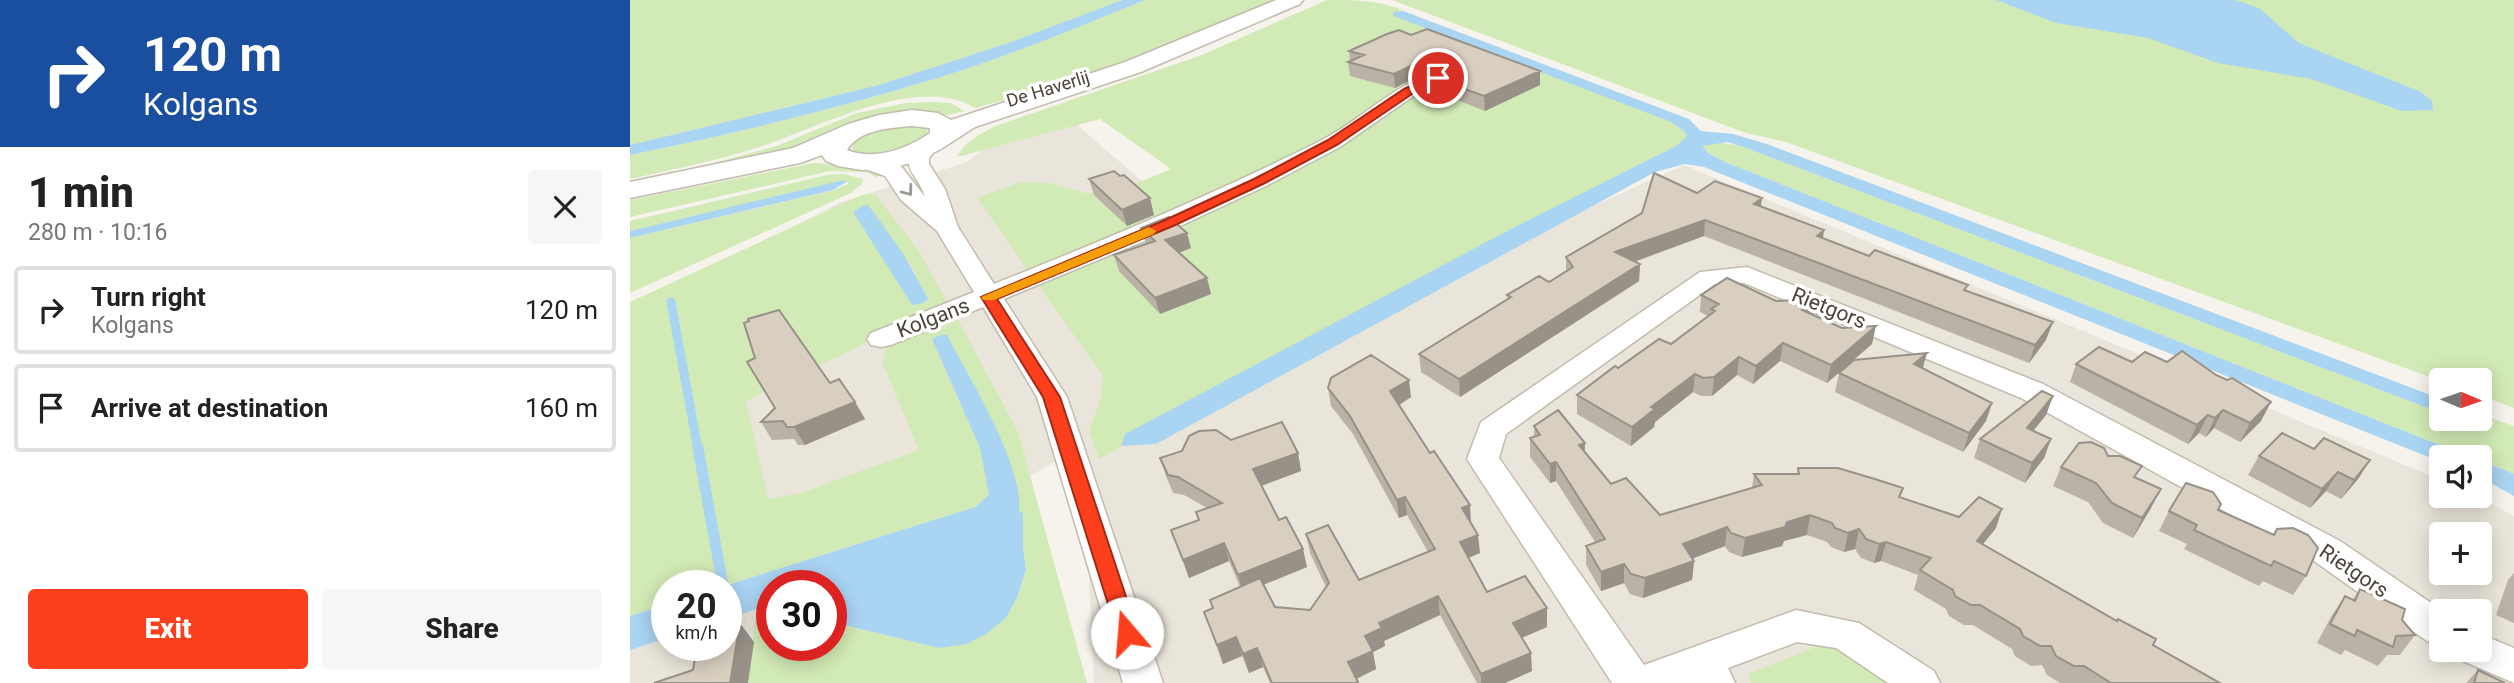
<!DOCTYPE html>
<meta charset="utf-8">
<style>
body{margin:0;font-family:Roboto,sans-serif;background:#f6f6f6;color:#222;height:100vh;display:flex;flex-direction:column;font-size:26px;white-space:nowrap}
*{box-sizing:border-box;margin:0}
p{font-size:23px;color:#767676}
.icon{flex:none;width:38px;height:38px;fill:none;stroke:currentColor;stroke-width:2;stroke-linecap:round;stroke-linejoin:round}
.map{position:relative;flex:1;overflow:hidden}
.drawer{display:flex;flex-direction:column;background:#fff;width:630px}
.drawer>*{flex:none}
.top-card{background:#1a4fa0;color:#fff;overflow:hidden}
.needle{width:46px;rotate:92deg}
.controls{position:absolute;left:1799px;top:368px;display:grid;gap:14px}
.controls a{display:grid;place-items:center;width:63px;height:63px;border-radius:7px;background:#fff;box-shadow:0 4px 18px #0003;font-size:35px}
.speed{position:absolute;left:21px;top:570px;display:flex;gap:14px;font-size:35px;font-weight:700;text-align:center}
.speed>*{display:grid;place-content:center;width:91px;height:91px;border-radius:50%;background:#fff;box-shadow:0 4px 18px #0003;line-height:1}
.speed small{font-size:18px;font-weight:400}
.speed .limit{border:10px solid #d22;background:#fff;color:#111}
.pin{position:absolute;display:grid;place-items:center;width:60px;height:60px;color:#fff;margin:-30px;border:4px solid #fff;border-radius:50%;box-shadow:0 2px 7px #0007}
.me{position:absolute;width:77px;margin:-38px;rotate:342deg;stroke-linejoin:round;filter:drop-shadow(0 0 5px #0008)}
.turn{display:flex;align-items:center;gap:24px;height:147px;padding:0 28px;font-size:32px}
.turn .icon{width:91px;height:91px;stroke-width:2.5}
.turn b{display:block;font-size:49px;line-height:60px}
.round{display:grid;place-items:center;flex:none;width:74px;height:74px;border-radius:7px;background:#f6f6f6}
.summary{display:flex;align-items:center;justify-content:space-between;height:119px;padding:0 28px}
h1{font-size:42px;font-weight:800;line-height:52px}
.action{display:flex;gap:14px;margin-top:auto;padding:14px 28px}
.action a{flex:1;height:80px;border-radius:7px;background:#fc3f1d;color:#fff;font-size:28px;font-weight:800;line-height:80px;text-align:center}
.action a+a{background:#f6f6f6;color:#222}
ul{padding:0;list-style:none}
li{display:flex;align-items:center;gap:21px;height:88px;margin:0 14px 10px;padding:0 14px;border:4px solid #e0e0e0;border-radius:7px}
li div{flex:1}
li b{display:block;font-size:26px}
li em{font-style:normal}
main{display:flex;flex:1;min-height:0}
.map>svg:first-child{display:block}
.residential{fill:#eae5da;fill-rule:evenodd}
.green{fill:#d2eab5;fill-rule:evenodd}
.water{fill:#a9d4f2}
.lines{fill:none;stroke-linecap:round;stroke-linejoin:round}
.stream-far1{stroke:#a9d4f2;stroke-width:9}
.stream{stroke:#a9d4f2;stroke-width:11}
.minor-casing{stroke:#c2bbae;stroke-width:3}
.tertiary-casing{stroke:#c2bbae;stroke-width:3}
.minor{fill:#fff;fill-rule:evenodd}
.tertiary{fill:#fff;fill-rule:evenodd}
.wall{fill:#bab2a6}
.shaded-wall{fill:#979187}
.building{fill:#d8cfc1;stroke:#979187;stroke-width:2}
.oneway{stroke:#9c9892}
.route{fill:#fc3f1d;stroke:#a42913;stroke-width:2}
.slow{fill:#f59e0b}
.labels{text-anchor:middle;stroke-width:7;stroke-linejoin:round;paint-order:stroke}
.far-street-label{font-size:18px;fill:#4b4439;stroke:#fff}
.street-label{font-size:21px;fill:#4b4439;stroke:#fff}
</style>
<main>
<section class="drawer">
<div class="top-card">
<div class="turn"><svg class="icon" aria-label="right" viewBox="0 0 24 24"><path d="M7 20v-9h11M14 6l5 5-5 5"/></svg><div><b>120 m</b>Kolgans</div></div>
</div>
<div class="summary"><div><h1>1 min</h1><p>280 m · 10:16</p></div><a class="round"><svg class="icon" aria-label="close" viewBox="0 0 24 24"><path d="M6 6l12 12M18 6L6 18"/></svg></a></div>
<ul>
<li><svg class="icon" aria-label="right" viewBox="0 0 24 24"><path d="M7 20v-9h11M14 6l5 5-5 5"/></svg><div><b>Turn right</b><p>Kolgans</p></div><em>120 m</em></li>
<li><svg class="icon" aria-label="arrive" viewBox="0 0 24 24"><path d="M6 21V4h12l-3 4 3 4H6"/></svg><div><b>Arrive at destination</b></div><em>160 m</em></li>
</ul>
<div class="action"><a>Exit</a><a>Share</a></div>
</section>
<div class="map">
<svg width="1884" height="683" viewBox="0 0 1884 683">
<rect width="100%" height="100%" fill="#f6f3ec"/>
<path class="residential" d="M439 118 681 327 608 366 1054 165 1811 480V495H1847L1884 516V683H464L453 446 361 498 122 570 47 286 209 203 337 162 359 146ZM1811 534H1850V572H1811ZM1811 611H1850V649H1811Z
M142 602V646L158 683H0V645L37 634V646H96V616Z"/>
<path class="green" d="M0 0H492L381 42 249 85 0 145Z
M515 0H654L533 50 448 79 345 108C286 71 178 133 120 150 81 162 40 170 0 179V155C113 132 226 104 336 69 396 49 456 24 515 0Z
M697 0C721 0 753 0 773 11H767L1041 122 1054 131 1057 136 1046 146 495 434 491 446 469 459 459 431 470 401 473 376 347 198 391 182 420 183 459 194 490 190 541 169 470 119 327 157C334 142 349 135 363 127L572 55Z
M762 0H1884V408L1850 395V380L1811 381 1156 142 1116 133Z
M301 102 321 103 335 111 54 171 147 146 227 113 276 103Z
M277 125 297 129 298 136C284 149 238 164 222 148 228 128 260 128 277 125Z
M1086 142 1111 146 1811 413V418C1831 418 1845 430 1864 424L1861 418 1884 426V474L1850 460V457H1840L1095 162 1072 149V146Z
M184 163 244 169 255 174 246 177 237 172 200 171 0 217V200Z
M214 174 233 179 232 184 221 193 0 293V238L204 190 218 184V181L0 231V221L197 175Z
M234 194H245L288 250 318 303 116 401 138 499 171 493 289 450 252 362 257 346 268 337 327 318 388 432 457 683H117L127 609 142 607V646H201V622L309 648 376 618 387 598 396 570 393 548V513L389 511 302 340 350 448 359 495 345 507 94 586H37V604L0 616V302ZM239 206 286 273 268 280 223 212Z
M1193 644 1221 647 1270 683H1121L1118 674Z"/>
<path class="water" d="M492 0H515C456 24 396 49 336 69 226 104 113 132 0 155V145L249 85 381 42Z
M1366 0H1605L1629 8 1669 43 1791 92 1802 101 1803 110 1772 111 1681 79 1588 63 1518 38 1426 23Z
M773 11 1059 119 1071 131 1103 134 1137 144 1811 399V413L1111 146 1097 142 1072 146 1078 153 1095 162 1840 457H1811V462L1074 167 1055 164 1025 172 526 444 491 446 495 434 881 229 1046 146 1057 136 1054 131 1041 122 764 16 763 12Z
M210 181H218L203 190 0 238V231Z
M234 205 239 206 274 255 298 299 293 303 282 305 223 212Z
M311 335H317C339 378 394 465 389 511L393 513V548L396 570 387 598 376 618 356 634 337 644 309 648 201 622V586H142V607L127 609 96 619V586H94L345 507 359 495 350 448 302 339Z
M1850 460 1884 474V496L1850 477Z
M37 604V638L0 650V616Z"/>
<g class="lines">
<path class="stream-far1" d="M41 302 68 450"/>
<path class="stream" d="M68 448 93 586"/>
<defs>
<path id="minor" d="M808 72 815 74 817 78 815 82 785 95 710 147 636 186 546 228 374 299 437 397 533 683H493L407 397 353 307 261 345 251 347 241 345 237 339 241 333 344 292 307 231 271 200 255 176 229 167 226 162 229 157 237 156 271 166 295 197C287 171 266 168 290 143H304L308 147 299 158V164L315 189 328 227 364 284C474 240 582 195 688 142 730 122 762 84 808 72Z
M1117 267 1413 384 1710 541 1813 611 1811 646 1797 641 1684 561 1391 398 1114 283 1085 284 876 434 869 458 1014 665 1166 610 1229 623 1304 671 1310 683H1258L1206 648 1167 642 1098 668 1105 683H982L837 459 851 422 1070 272Z
M1850 634 1884 648V683L1833 661 1828 649H1850Z"/>
<path id="tertiary" d="M646 0H673L670 4 511 72 345 127 311 149 285 162 261 168 232 170 208 166 196 161 192 155 170 163 0 198V182L163 148 218 124 249 115 282 110 308 113 321 120 495 62ZM282 126 300 128V133C277 149 245 161 217 150 230 129 260 128 282 126Z"/>
</defs>
<use href="#minor" class="minor-casing"/>
<use href="#tertiary" class="tertiary-casing"/>
<use href="#minor" class="minor"/>
<use href="#tertiary" class="tertiary"/>
</g>
<path class="wall" d="M781 35 910 71V85L855 111 822 98 815 102 790 96 789 81 813 71 809 69 790 75 765 88 720 76 718 62 720 61 719 51Z
M490 176 524 215 497 226 464 195 459 179Z
M1067 193 1131 207 1193 239 1337 291 1416 340 1399 363 1074 236 1005 261 1010 264 1009 281 830 397 791 372 789 354 877 300V295L919 282 936 271V257Z
M511 228 561 248 549 253 581 294 530 314 489 271 484 255 516 244Z
M1071 295 1146 301 1186 299 1183 315 1242 344 1197 383 1150 361 1123 384 1107 375 1082 396H1071L1063 392 1025 422 1024 427 1001 446 947 414V395L988 368 1041 344 1078 316 1070 312Z
M1502 362 1631 421 1610 442 1584 428 1576 437 1569 433 1558 444 1440 382 1446 364Z
M1293 369 1362 403 1356 421 1333 452 1205 392 1209 373Z
M200 383 225 402 235 419 175 445H168L164 439 142 440 131 422 145 408Z
M698 388 781 397 769 405 841 523 850 553 838 558 857 592 917 608V627L892 638 902 671 875 683H847L810 615 754 641 755 646 743 652 746 669 726 679 728 683H640L633 667 619 673 612 656 593 664 574 612 583 608 580 600 610 587 599 561 559 578 541 530 568 520 566 512 577 508 554 495 543 493 536 476 530 458 552 451 601 440 668 453 671 471 631 486 649 520 677 567 633 585 645 607 680 610 696 587 680 553 676 534 729 580 798 552 777 515 769 518 723 434 701 406Z
M1423 396 1416 415 1403 431 1421 439 1414 458 1395 483 1344 458 1350 439Z
M904 426 955 443V451L981 484 1030 515 1122 488 1124 474H1167L1168 468 1270 497 1366 528 1353 544 1523 645 1590 683H1430L1417 675 1412 665 1401 666 1385 656 1382 649 1343 625H1334L1319 616 1316 609 1284 590 1288 575 1251 561 1244 563 1231 558 1225 549 1214 552 1201 547 1197 542 1177 535 1154 541 1152 546 1112 557 1099 552 1095 546 1063 558 1064 561 1062 580 1013 598 1000 594 994 583 971 591 956 565V546L965 542 926 481 920 483 900 457V438L904 437Z
M1684 449 1740 460 1728 479 1711 499 1696 491 1680 508 1618 475 1629 456Z
M1478 456 1506 478 1521 508 1503 538 1473 523 1458 502 1423 486 1431 467Z
M1588 510 1676 576 1663 595 1633 581 1629 586 1554 549 1557 544 1529 531 1539 511Z
M1884 573V623L1866 615 1878 580Z
M1730 589 1772 620 1785 635 1770 655H1757L1748 666 1715 650 1711 655 1687 643 1702 615 1715 596 1723 599Z
M1848 670 1875 683H1836Z"/>
<path class="shaded-wall" d="M808 56 809 69 790 75 765 88 764 74 789 62Z
M910 71V85L855 111 854 96Z
M821 84 822 98 815 102 814 88Z
M520 198 524 215 497 226 492 210Z
M1132 198 1130 215 1124 204Z
M1075 220 1074 236 985 269V252Z
M1194 230 1192 246 1187 236Z
M557 233 561 248 539 256 535 240Z
M1010 264 1009 281 830 397 829 379Z
M577 278 581 294 530 314 525 298Z
M1186 299 1183 317 1172 310Z
M1423 322 1416 340 1399 363 1405 345Z
M1246 326 1242 344 1197 383 1201 365Z
M1153 343 1150 361 1123 384 1126 366Z
M1297 353 1292 371 1284 364Z
M1109 357 1107 375 1082 396 1084 377Z
M1065 374 1063 392 1025 422 1024 427 1001 446 1002 427 1021 407Z
M779 380 781 397 763 409 760 391Z
M1423 396 1416 415 1390 447 1397 428Z
M225 402 235 419 175 445 164 427Z
M1641 402 1631 421 1610 442 1620 423Z
M1362 403 1356 421 1333 452 1339 433Z
M1593 410 1584 428 1576 437 1585 418Z
M1578 415 1569 433 1558 444 1567 425Z
M1421 439 1414 458 1395 483 1402 463Z
M955 443 954 462 949 445Z
M668 453 671 471 628 487 623 469Z
M1740 460 1728 479 1711 499 1724 480Z
M926 462V481L920 483V464Z
M1708 472 1696 491 1680 508 1692 489Z
M1531 489 1521 508 1503 538 1512 518Z
M775 497 777 515 769 518 767 500Z
M840 505 841 523 832 508Z
M1372 509 1366 528 1340 560 1347 541Z
M1180 515 1177 535 1154 541 1152 546 1112 557 1115 538 1157 522Z
M1097 527 1095 546 1051 563 1053 544Z
M1229 529 1225 549 1214 552 1218 533Z
M848 535 850 553 831 561 830 542Z
M1256 542 1251 561 1244 563 1249 544Z
M594 543 599 561 559 578 553 560Z
M673 549 677 567 613 593 608 575Z
M1064 561 1062 580 1013 598 1015 578Z
M994 564V583L971 591V572Z
M808 596 810 615 754 641 755 646 743 652 746 669 722 681 718 662 735 636 749 623Z
M917 608V627L884 641 883 623Z
M110 623 124 642 118 683H100Z
M606 637 612 656 593 664 587 645Z
M627 648 633 667 619 673 613 654Z
M901 653 902 671 875 683H851V674Z"/>
<path class="building" d="M797 29 910 71 854 96 821 84 814 88 789 81 816 69V59L808 56 789 62 764 74 718 62 734 55 719 51 757 34 769 30 781 35Z
M484 171 490 176 494 175 520 198 492 210 459 179Z
M1024 173 1067 193 1085 181 1132 198 1124 204 1194 230 1187 236 1239 256 1245 250 1338 285 1334 290 1423 322 1405 345 1075 220 985 252 1010 264 829 379 789 354 881 297 877 295 909 276 919 282 943 267 936 257 1012 213Z
M539 217 557 233 535 240 577 278 525 298 484 255 525 241 511 228Z
M1097 278 1146 301 1186 299 1172 310 1212 328 1246 326 1201 365 1153 343 1126 366 1109 357 1084 377 1073 378 1065 374 1021 407 1025 409 1002 427 947 395 985 366 988 368 1029 339 1041 344 1085 311 1081 309 1089 304 1071 295Z
M149 310 200 383 209 379 225 402 164 427H157L153 421 131 422 145 408 117 362 125 358 114 323 119 321 118 319Z
M1469 347 1502 362 1515 352 1537 362 1552 351 1586 375 1597 380 1602 378 1641 402 1620 423 1593 410 1585 418 1578 415 1567 425 1446 364Z
M1297 353 1284 364 1362 403 1339 433 1209 373 1224 360Z
M741 355 779 380 760 391 800 453 804 451 840 505 832 508 848 535 830 542 857 592 895 576 917 608 883 623 901 653 851 674 808 596 749 623 752 628 735 636 743 651 718 662 728 682 725 683H642L627 648 613 654 606 637 587 645 574 612 583 608 580 600 630 578 645 607 680 610 699 583 676 534 698 525 729 580 805 549 775 497 767 500 720 416 698 388 701 378Z
M1412 391 1423 396 1397 428 1421 439 1402 463 1350 439Z
M928 410 955 443 949 445 981 484 996 478 1030 515 1132 485 1124 474H1169L1168 468H1208L1248 480 1273 488 1269 497 1329 517 1349 497 1372 509 1347 541 1487 621 1488 619 1526 639 1523 645 1590 683H1481L1454 666H1444L1426 656 1421 646H1410L1393 636 1390 629 1350 605H1341L1325 596 1323 590 1290 570 1301 558 1256 542 1249 544 1236 539 1229 529 1218 533 1205 528 1202 523 1180 515 1157 522 1155 527 1115 538 1101 533 1097 527 1053 544 1064 561 1015 578 1001 574 994 564 971 572 956 546 975 539 926 462 920 464 900 438 910 435 904 426Z
M652 422 668 453 623 469 649 520 656 517 673 549 608 575 594 543 553 560 541 530 569 520 566 512 592 503 548 477 538 475 530 458 552 451 559 436 569 431 586 430 601 440Z
M1652 433 1684 449 1694 438 1740 460 1724 480 1708 472 1692 489 1629 456Z
M1461 442 1474 448 1478 456H1490L1512 466 1504 477 1531 489 1512 518 1482 503 1466 483 1431 467 1449 443Z
M1556 483 1583 492 1591 504 1588 510 1644 535 1647 529 1663 528 1678 535 1688 548 1676 576 1644 561 1641 566 1564 530 1567 525 1539 511Z
M1730 589 1775 609 1772 620 1785 635 1766 636 1763 647 1727 630 1725 636 1700 624 1715 596 1725 601Z
M110 623 100 683H24L63 670 67 646H96V627Z
M1848 670 1875 683H1844Z"/>
<defs><path id="oneway-chevron" d="M-2-3.5L2.5 0L-2 3.5" fill="none" stroke-width="1.6" stroke-linecap="round" stroke-linejoin="round" transform="scale(1.75)"/></defs>
<use class="oneway" href="#oneway-chevron" transform="translate(278 191) rotate(53)"/>
<path class="route" d="M808 74 813 78 811 80 782 94 707 145 633 184 543 226 367 299 430 397 508 633 505 639 497 642 489 639 413 397 351 297 533 221 624 179 698 140 774 89Z"/>
<path class="slow" d="M519 227 526 231 524 234 364 300H353L351 297Z"/>
<g class="labels">
<g class="far-street-label">
<text transform="translate(418 89) rotate(-17)" y="6">De Haverlij</text>
</g>
<g class="street-label">
<text transform="translate(1199 308) rotate(22)" y="7">Rietgors</text>
<text transform="translate(303 318) rotate(-21)" y="7">Kolgans</text>
<text transform="translate(1724 571) rotate(34)" y="7">Rietgors</text>
</g>
</g>
</svg>
<div class="controls">
<a><svg class="needle" viewBox="-14 -14 28 28"><path d="M0-13l5 13h-10z" fill="#e53935"/><path d="M0 13l5-13h-10z" fill="#767676"/></svg></a>
<a><svg class="icon" aria-label="sound" viewBox="0 0 24 24"><path d="M4 9h4l5-4v14l-5-4H4zM17 9q2 3 0 6"/></svg></a>
<a>+</a>
<a>−</a>
</div>
<div class="speed"><div>20<small>km/h</small></div><div class="limit">30</div></div>
<div class="pin" style="left:808px;top:78px;background:#d93025"><svg class="icon" aria-label="arrive" viewBox="0 0 24 24"><path d="M6 21V4h12l-3 4 3 4H6"/></svg></div>
<svg class="me" style="left:497px;top:633px" viewBox="-20 -20 40 40"><circle r="19" fill="#fff"/><path d="M0-13L10 11 0 6-10 11z" fill="#fc3f1d"/></svg>
</div>
</main>
